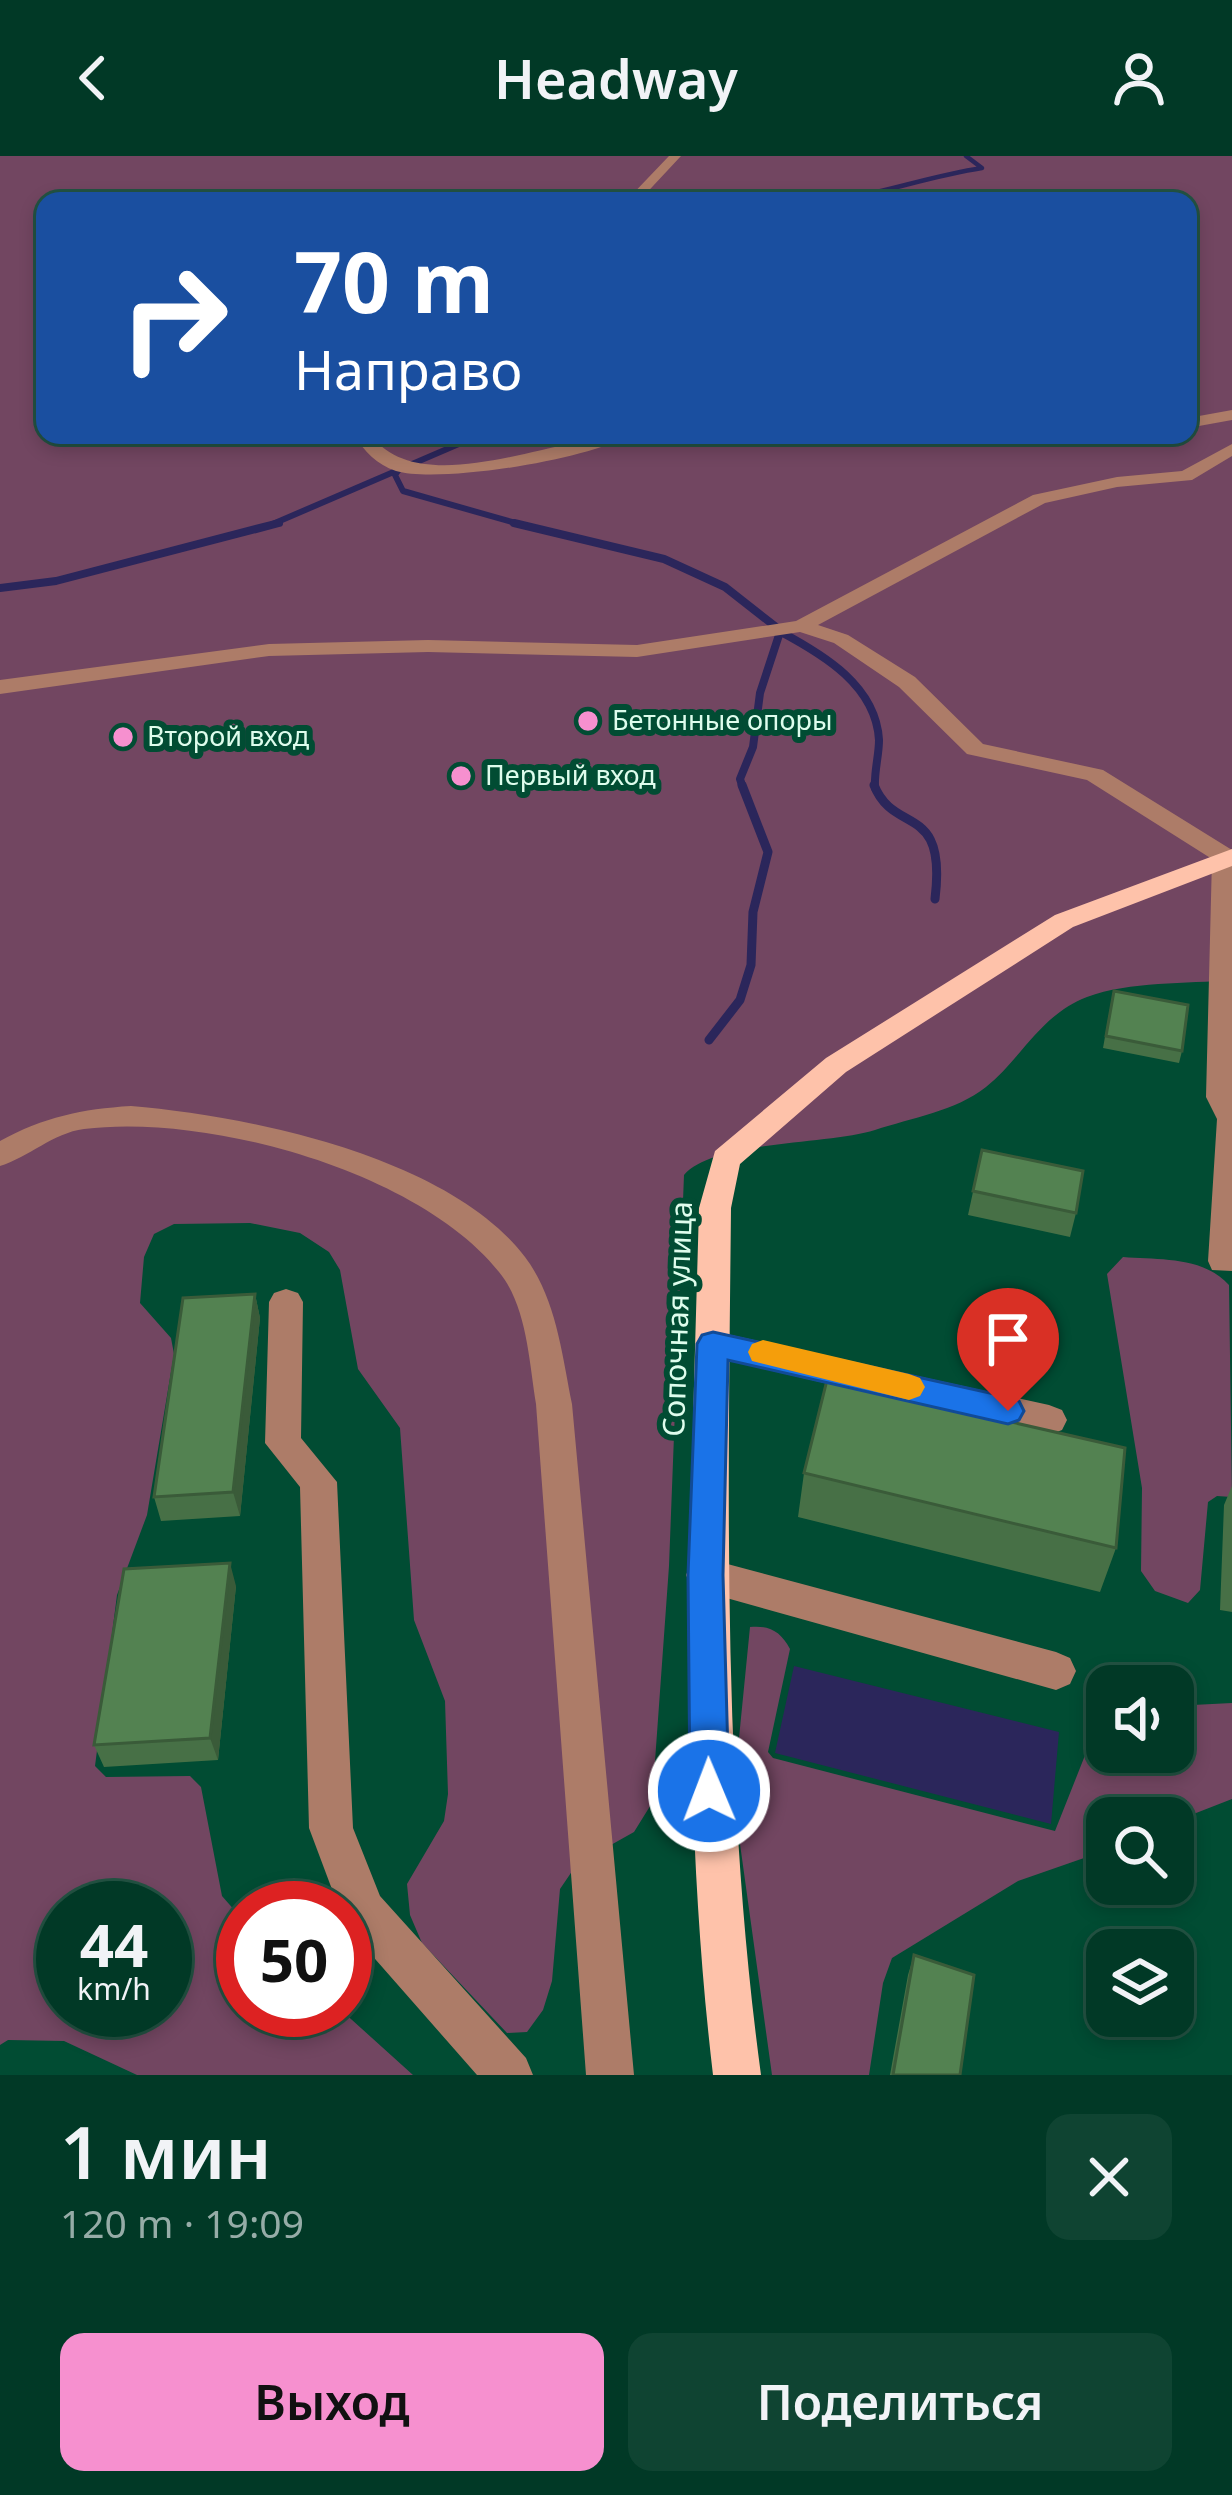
<!DOCTYPE html>
<html lang="ru">
<meta charset="utf-8">
<style>
body{margin:0;font-family:"Noto Sans",sans-serif;background:#0f4432;color:#f1f3f6;height:100vh;display:flex;flex-direction:column;font-size:45px;white-space:nowrap}
*{box-sizing:border-box;margin:0}
p{font-size:39px;color:#96aca7}
.icon{flex:none;width:66px;height:66px;fill:none;stroke:currentColor;stroke-width:2;stroke-linecap:round;stroke-linejoin:round}
.map{position:relative;height:1919px;overflow:hidden}
.panel{display:flex;flex-direction:column;background:#013926;flex:1}
.panel>*{flex:none}
.guide{position:absolute;left:36px;top:36px;width:1161px;height:252px;border-radius:24px;box-shadow:0 6px 18px #0003,0 0 0 3px #235343;background:#1a4fa0;color:#fff;overflow:hidden}
.buttons{position:absolute;left:1086px;top:1509px;display:grid;gap:24px}
.buttons a{display:grid;place-items:center;width:108px;height:108px;border-radius:24px;background:#013926;box-shadow:0 6px 18px #0003,0 0 0 3px #235343;font-size:60px}
.speed{position:absolute;left:36px;top:1725px;display:flex;gap:24px;font-size:60px;font-weight:700;text-align:center}
.speed>*{display:grid;place-content:center;width:156px;height:156px;border-radius:50%;background:#013926;box-shadow:0 6px 18px #0003,0 0 0 3px #235343;line-height:1}
.speed small{font-size:30px;font-weight:400}
.speed .limit{border:18px solid #d22;background:#fff;color:#111}
.pin{position:absolute;display:grid;place-items:center;width:102px;height:102px;color:#fff;margin:-123px -51px;border-radius:50% 50% 50% 0;rotate:-45deg;box-shadow:0 0 12px #0007}
.pin .icon{rotate:45deg}
.me{position:absolute;width:132px;margin:-66px;rotate:359deg;stroke-linejoin:round;filter:drop-shadow(0 0 9px #0008)}
.turn{display:flex;align-items:center;gap:42px;height:252px;padding:0 60px;font-size:54px}
.turn .icon{width:156px;height:156px;stroke-width:2.5}
.turn b{display:block;font-size:84px;line-height:102px}
.round{display:grid;place-items:center;flex:none;width:126px;height:126px;border-radius:24px;background:#0f4432}
.headline{display:flex;align-items:center;justify-content:space-between;height:204px;padding:0 60px}
h1{font-size:72px;font-weight:600;line-height:90px}
.button{display:flex;gap:24px;margin-top:auto;padding:24px 60px}
.button a{flex:1;height:138px;border-radius:24px;background:#f690cf;color:#111;font-size:48px;font-weight:600;line-height:138px;text-align:center}
.button a+a{background:#0f4432;color:#f1f3f6}
header{display:flex;justify-content:space-between;align-items:center;height:156px;padding:0 60px;background:#013926;font-size:54px;font-weight:600}
.map>svg:first-child{display:block}
.green{fill:#724661;fill-rule:evenodd}
.water{fill:#2b265b}
.lines{fill:none;stroke-linecap:round;stroke-linejoin:round}
.stream-far3{stroke:#2b265b;stroke-width:4.5}
.stream-far2{stroke:#2b265b;stroke-width:6}
.stream-far1{stroke:#2b265b;stroke-width:8}
.stream{stroke:#2b265b;stroke-width:9}
.minor{fill:#ad7c68;fill-rule:evenodd}
.major{fill:#fec2aa;fill-rule:evenodd}
.wall{fill:#477046}
.shaded-wall{fill:#3a5b39}
.building{fill:#538251;stroke:#3a5b39;stroke-width:3}
.route{fill:#1a73e8;stroke:#114b97;stroke-width:3}
.slow{fill:#f59e0b}
.poi-dot{fill:#f690cf;stroke:#014c33;stroke-width:4.5}
.labels{text-anchor:middle;stroke-width:12;stroke-linejoin:round;paint-order:stroke}
.far-poi-label{font-size:27px;fill:#defded;stroke:#014c33;text-anchor:start}
.street-label{font-size:30px;fill:#defded;stroke:#014c33}
</style>
<header><svg class="icon" aria-label="back" viewBox="0 0 24 24"><path d="M15 5l-7 7 7 7"/></svg>Headway<svg class="icon" aria-label="person" viewBox="0 0 24 24"><circle cx="12" cy="8" r="4"/><path d="M4 21q1-7 8-7t8 7"/></svg></header>
<div class="map">
<svg width="1232" height="1919" viewBox="0 0 1232 1919">
<rect width="100%" height="100%" fill="#014c33"/>
<path class="green" d="M0 0H1232V824C1186 828 1130 825 1087 841 1040 859 1022 902 986 931 956 955 911 962 875 974 828 989 714 984 684 1019L669 1410 652 1647 634 1676 577 1708 560 1733 552 1825 543 1854 527 1876 507 1877 422 1787 410 1759 407 1728 444 1665 448 1638 445 1545 414 1464 400 1272 358 1213 340 1114 329 1096 300 1077 250 1067 174 1068 154 1078 144 1101 140 1147 171 1182 174 1198 147 1359 117 1439 95 1610 106 1621 190 1620 201 1631 222 1740 243 1764V1854H341L413 1919H137L64 1885 8 1884 0 1889ZM45 45H1188V279H45ZM63 1752H165V1854H63Z
M1123 1101C1159 1104 1203 1100 1229 1129L1232 1341 1217 1340 1208 1346 1200 1434 1188 1447 1155 1435 1141 1415 1142 1332 1107 1118Z
M750 1471C770 1469 781 1476 790 1493L768 1596 773 1602 1055 1675 1103 1554 1107 1552V1596H1173V1550L1232 1547V1643L1173 1666V1662H1107V1694L1018 1725 892 1802 883 1827 869 1919H772L740 1688 738 1592Z"/>
<path class="water" d="M794 1510 1059 1576 1051 1668 775 1597Z"/>
<g class="lines">
<path class="stream-far3" d="M833 45C884 37 930 20 982 12L966 0"/>
<path class="stream-far2" d="M400 312 395 319 403 335 526 370
M268 370 461 287 467 279"/>
<path class="stream-far1" d="M514 367 664 403 725 431 776 471
M0 432 56 425 279 367
M781 476C824 499 876 530 879 584 879 600 874 615 875 632
M743 632 740 623 753 591 760 537 780 476"/>
<path class="stream" d="M874 629C894 680 947 645 935 743
M709 884 740 844 751 809 753 756 768 696 742 629"/>
<path class="minor" d="M669 0H681L639 45H626Z
M1232 254V264L1188 272V262Z
M354 279H371C421 347 558 279 628 279 592 303 439 328 396 315 376 308 365 296 354 279Z
M964 279H1115L1107 284 1045 289 972 284Z
M1232 288V300L1192 324 1117 331 1045 347 818 469 848 479 915 521 983 588 1103 614 1232 694V1115L1212 1114 1208 1105 1217 963 1206 941 1212 703 1087 624 967 598 899 531 834 487 800 476 637 501 428 496 269 500 0 538V524L269 488 428 484 637 489 796 465 1033 339 1117 321 1182 315Z
M131 950C250 960 449 1001 525 1101 556 1142 562 1198 572 1248L634 1919H586L536 1248C529 1206 527 1150 499 1116 420 1016 207 957 84 973 53 977 29 1001 0 1010V985C44 961 82 953 131 950Z
M286 1133 298 1137 303 1146 301 1282 337 1326 353 1672 380 1740 526 1902 533 1919H477L347 1771 345 1752H339L309 1672 300 1331 265 1287 269 1146 274 1137Z
M713 1175 1049 1249 1062 1254 1067 1264 1062 1274 1049 1279 713 1201 701 1198 696 1188 701 1178Z
M705 1402 1056 1496 1070 1502 1076 1515 1070 1528 1056 1534 705 1436 691 1431 686 1419 691 1407Z"/>
<path class="major" d="M1232 693V710L1073 771 846 916 740 1008 731 1052C728 1342 722 1630 761 1919H713C679 1630 691 1342 699 1052L715 995 826 902 1055 759Z"/>
</g>
<path class="wall" d="M1111 847 1182 895 1179 907 1103 892Z
M982 994 1076 1057 1070 1081 968 1059Z
M255 1138 260 1162 240 1360 161 1365 154 1341Z
M804 1317 1116 1392 1100 1436 798 1361Z
M1232 1330V1456L1220 1454 1224 1349Z
M236 1430 218 1604 104 1611 94 1589Z
M914 1799 960 1919H890L908 1819Z"/>
<path class="shaded-wall" d="M255 1138 260 1162 240 1360 233 1336Z
M230 1407 236 1430 218 1604 210 1582Z"/>
<path class="building" d="M1114 835 1188 849 1182 895 1106 880Z
M982 994 1083 1015 1076 1057 973 1035Z
M255 1138 233 1336 154 1341 183 1142Z
M827 1224 1125 1292 1116 1392 804 1317Z
M230 1407 210 1582 94 1589 124 1413Z
M914 1799 974 1819 960 1919H893Z"/>
<path class="route" d="M713 1176 1008 1241 1019 1245 1024 1255 1019 1264 1008 1268 728 1204 723 1419 729 1635 723 1648 709 1654 695 1648 690 1635 688 1419 697 1188 702 1179Z"/>
<path class="slow" d="M763 1184 909 1218 920 1222 925 1231 920 1240 909 1244 752 1205 748 1196 752 1188Z"/>
<g class="poi-dot">
<circle cx="588" cy="565" r="12"/>
<circle cx="123" cy="581" r="12"/>
<circle cx="461" cy="620" r="12"/>
</g>
<g class="labels">
<g class="far-poi-label">
<text x="612" y="574">Бетонные опоры</text>
<text x="147" y="590">Второй вход</text>
<text x="485" y="629">Первый вход</text>
</g>
<g class="street-label">
<text transform="translate(678 1163) rotate(-88)" y="10">Сопочная улица</text>
</g>
</g>
</svg>
<div class="buttons">
<a><svg class="icon" aria-label="sound" viewBox="0 0 24 24"><path d="M4 9h4l5-4v14l-5-4H4zM17 9q2 3 0 6"/></svg></a>
<a><svg class="icon" aria-label="search" viewBox="0 0 24 24"><circle cx="10" cy="10" r="6"/><path d="M15 15l6 6"/></svg></a>
<a><svg class="icon" aria-label="layers" viewBox="0 0 24 24"><path d="M12 4l9 5-9 5-9-5zM3 14l9 5 9-5"/></svg></a>
</div>
<div class="speed"><div>44<small>km/h</small></div><div class="limit">50</div></div>
<div class="pin" style="left:1008px;top:1255px;background:#d93025"><svg class="icon" aria-label="arrive" viewBox="0 0 24 24"><path d="M6 21V4h12l-3 4 3 4H6"/></svg></div>
<svg class="me" style="left:709px;top:1635px" viewBox="-20 -20 40 40"><circle r="17" fill="#1a73e8" stroke="#fff" stroke-width="3"/><path d="M0-11L8 9 0 5-8 9z" fill="#fff"/></svg>
<div class="guide">
<div class="turn"><svg class="icon" aria-label="right" viewBox="0 0 24 24"><path d="M7 20v-9h11M14 6l5 5-5 5"/></svg><div><b>70 m</b>Направо</div></div>
</div>
</div>
<section class="panel">
<div class="headline"><div><h1>1 мин</h1><p>120 m · 19:09</p></div><a class="round"><svg class="icon" aria-label="close" viewBox="0 0 24 24"><path d="M6 6l12 12M18 6L6 18"/></svg></a></div>
<div class="button"><a>Выход</a><a>Поделиться</a></div>
</section>
